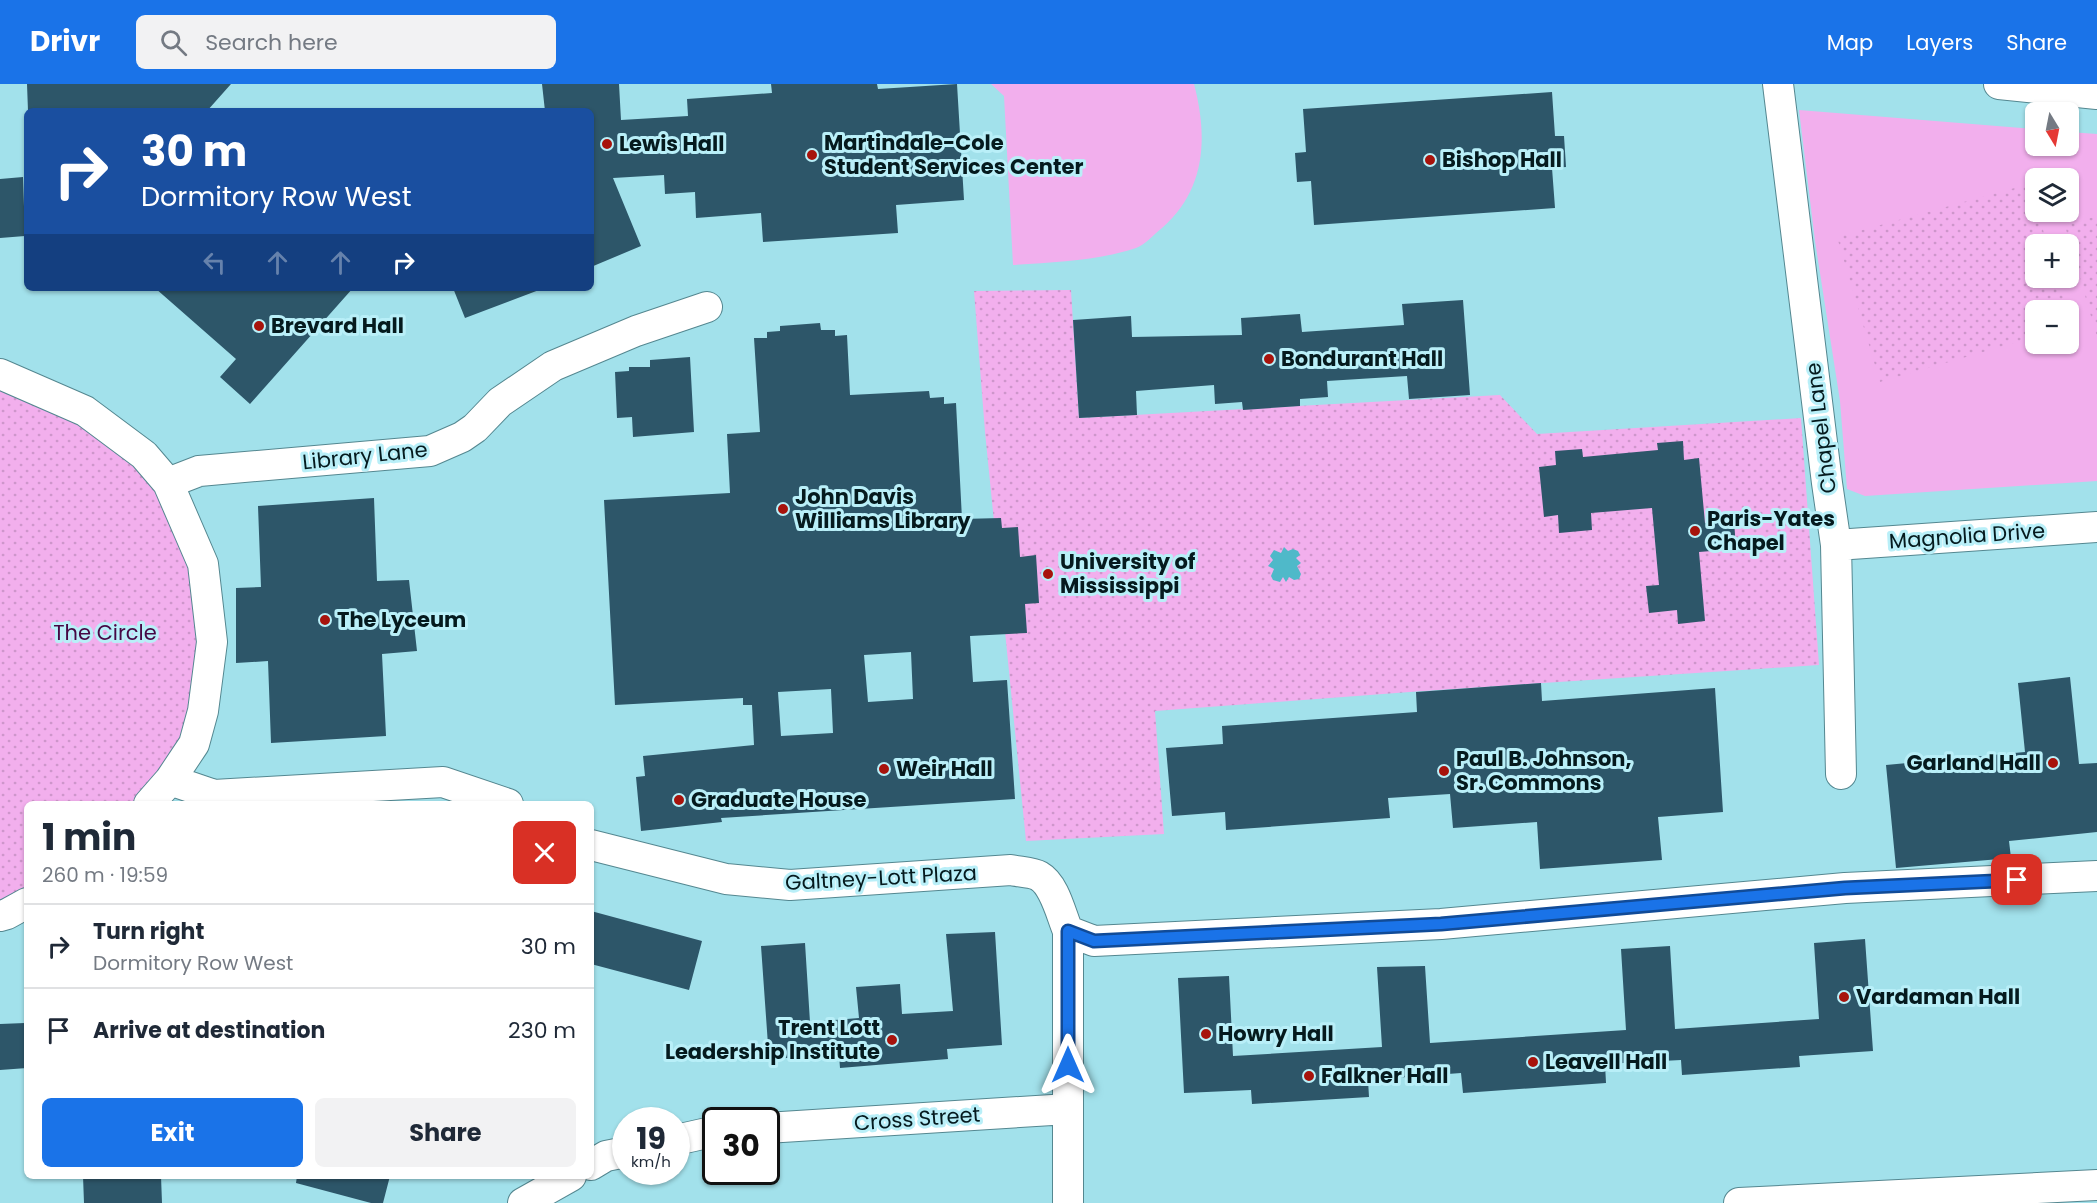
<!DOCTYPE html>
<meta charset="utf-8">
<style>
body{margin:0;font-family:Poppins,sans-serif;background:#f2f2f3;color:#1f2937;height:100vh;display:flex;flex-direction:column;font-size:22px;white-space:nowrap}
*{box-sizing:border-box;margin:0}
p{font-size:20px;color:#747a83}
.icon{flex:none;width:33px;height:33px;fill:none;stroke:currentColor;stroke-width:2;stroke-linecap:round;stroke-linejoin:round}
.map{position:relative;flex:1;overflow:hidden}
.panel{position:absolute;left:24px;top:717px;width:570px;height:378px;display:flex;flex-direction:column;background:#fff;border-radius:9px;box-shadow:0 2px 4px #0004}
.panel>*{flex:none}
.banner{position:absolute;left:24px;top:24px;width:570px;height:183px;border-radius:9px;box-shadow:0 2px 4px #0004;background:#1a4fa0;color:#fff;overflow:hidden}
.needle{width:39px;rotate:170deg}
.controls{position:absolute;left:2025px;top:18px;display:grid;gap:12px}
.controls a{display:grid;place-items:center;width:54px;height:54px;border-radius:9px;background:#fff;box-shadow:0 2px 4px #0004;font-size:30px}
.speed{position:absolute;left:612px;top:1023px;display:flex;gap:12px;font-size:30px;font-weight:700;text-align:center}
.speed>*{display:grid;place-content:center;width:78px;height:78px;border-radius:50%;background:#fff;box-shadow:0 2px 4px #0004;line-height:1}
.speed small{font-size:15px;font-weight:400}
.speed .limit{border:3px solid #111;border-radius:9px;background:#fff;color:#111}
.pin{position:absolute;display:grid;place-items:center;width:51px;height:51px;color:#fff;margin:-26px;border-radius:12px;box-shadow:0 3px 9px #0006}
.me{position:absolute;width:66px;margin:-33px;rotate:0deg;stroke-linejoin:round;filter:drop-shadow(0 0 4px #0008)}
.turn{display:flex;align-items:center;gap:21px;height:126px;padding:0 18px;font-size:27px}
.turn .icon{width:78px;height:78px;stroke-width:2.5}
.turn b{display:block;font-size:42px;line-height:51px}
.lanes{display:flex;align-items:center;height:57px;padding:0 18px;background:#0003;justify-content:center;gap:30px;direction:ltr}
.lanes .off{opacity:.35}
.round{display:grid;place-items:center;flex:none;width:63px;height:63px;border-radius:9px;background:#f2f2f3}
.head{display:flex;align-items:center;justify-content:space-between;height:102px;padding:0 18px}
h1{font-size:36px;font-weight:700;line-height:45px}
.action{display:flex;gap:12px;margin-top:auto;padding:12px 18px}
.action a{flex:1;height:69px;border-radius:9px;background:#1a73e8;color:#fff;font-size:24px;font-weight:700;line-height:69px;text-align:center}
.action a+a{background:#f2f2f3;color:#1f2937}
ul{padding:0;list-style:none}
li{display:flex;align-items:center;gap:18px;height:84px;padding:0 18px;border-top:2px solid #e0e1e3}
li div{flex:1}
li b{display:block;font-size:22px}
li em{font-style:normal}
header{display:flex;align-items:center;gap:36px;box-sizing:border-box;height:84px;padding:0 30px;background:#1a73e8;color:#fff}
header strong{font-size:28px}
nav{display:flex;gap:33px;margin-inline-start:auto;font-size:21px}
.search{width:420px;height:54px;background:#f2f2f3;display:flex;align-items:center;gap:15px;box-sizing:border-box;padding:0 21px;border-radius:9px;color:#747a83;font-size:22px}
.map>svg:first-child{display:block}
.built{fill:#a2e1eb;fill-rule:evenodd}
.grass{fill:#f2afed;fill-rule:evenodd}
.park{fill:url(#park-dots)}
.water{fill:#4fb9c9}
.building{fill:#2d5669;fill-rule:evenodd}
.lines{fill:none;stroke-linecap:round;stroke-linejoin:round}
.minor-casing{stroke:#548790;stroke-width:32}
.minor{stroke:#fff;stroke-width:30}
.route-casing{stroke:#114b97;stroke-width:15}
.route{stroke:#1a73e8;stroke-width:10}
.poi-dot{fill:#a7130c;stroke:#b9eff8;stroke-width:2}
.labels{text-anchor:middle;stroke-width:6;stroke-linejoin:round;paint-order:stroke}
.poi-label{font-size:21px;font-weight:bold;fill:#051a1e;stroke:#b9eff8;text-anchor:start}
.street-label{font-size:21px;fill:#051a1e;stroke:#b9eff8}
.park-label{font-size:21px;fill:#460844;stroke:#b9eff8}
</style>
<header>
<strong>Drivr</strong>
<div class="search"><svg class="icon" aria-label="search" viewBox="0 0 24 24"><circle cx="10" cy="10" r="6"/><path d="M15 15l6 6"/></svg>Search here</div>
<nav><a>Map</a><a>Layers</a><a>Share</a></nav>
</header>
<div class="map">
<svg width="2097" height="1119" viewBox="0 0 2097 1119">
<defs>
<pattern id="park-dots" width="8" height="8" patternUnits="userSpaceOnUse" patternTransform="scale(1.5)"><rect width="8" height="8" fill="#f2afed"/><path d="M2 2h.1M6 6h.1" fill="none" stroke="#ce96cb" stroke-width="1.8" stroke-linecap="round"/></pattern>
</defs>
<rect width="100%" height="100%" fill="#b9eff8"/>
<path class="built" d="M0 0H2097V1119H0ZM27 27H591V204H27ZM2036 28H2068V62H2036ZM2036 94H2068V128H2036ZM2036 160H2068V194H2036ZM2036 226H2068V260H2036ZM27 720H591V1092H27ZM626 1036H676V1088H626ZM716 1036H766V1088H716Z"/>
<path class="grass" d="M991 0H1194C1208 53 1206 106 1162 144 1154 150 1145 161 1136 164 1096 177 1055 178 1013 181L1004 12Z
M1799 26 2035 45 2036 62H2068L2069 48 2097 50V397L1865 412 1847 405 1840 317 1815 157ZM2036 94H2068V128H2036ZM2036 160H2068V194H2036ZM2036 226H2068V260H2036Z"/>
<path class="park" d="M2029 100 2035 121 2036 128H2038L2047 160H2036V194H2057L2067 226H2036L2035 253 1880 298 1837 153Z
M2097 132V253L2065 142Z
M1071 206 1079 334 1500 311 1537 350 1801 334 1819 581 1423 607 1155 627 1164 750 1026 757 985 348 974 207Z
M0 290 144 371 203 480V627L149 720H27V819L0 832Z"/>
<path class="water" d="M1284 463 1288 467 1293 465 1298 467 1300 471 1296 474 1301 479 1297 482 1301 490 1299 495 1294 496 1289 493 1286 498 1283 493 1280 498 1273 496 1271 492 1274 485 1268 482 1273 476 1270 472 1274 466 1281 469Z"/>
<path class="building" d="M27 0H231L207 27H28Z
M542 0H619L621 36 688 32 687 15 772 9 771 0H877L878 5 957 0 964 116 896 121 898 149 763 158 761 129 696 134 695 108 665 110 664 91 613 94 641 162 591 183V27H545Z
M1552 8 1555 52H1564L1566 83 1552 84 1555 124 1314 141 1311 97 1297 98 1295 69 1306 68 1303 25Z
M23 93 25 152 0 154V95Z
M155 204H353L250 320 220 293 236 275Z
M453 204H538L539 206 465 234Z
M1463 216 1470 311 1409 315 1407 292 1327 297 1328 313 1300 315V322L1243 326 1242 318 1215 320 1214 301 1136 307 1137 331 1079 334 1073 236 1131 232 1132 253 1242 251 1241 234 1300 230 1302 248 1404 241 1402 220Z
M820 239 821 246H835V252L847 251 850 311 929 307 930 314 944 313V320L956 319 962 435 1001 434 1002 444 1018 443 1020 473 1036 471 1039 519 1025 520 1027 549 970 552 973 598 1007 596 1015 715 721 734 722 738 641 747 636 693 645 692 643 672 754 661 752 621H743V614L615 621 604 416 730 409 727 350 760 348 754 254H767V248L780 247V242ZM911 568 913 615 868 618 864 571ZM831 605 833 649 781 652 778 608Z
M690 273 694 348 633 353 632 333 617 334 615 288 629 287V283H650V276Z
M1683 357 1684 376 1699 374 1705 439 1734 436 1736 465 1699 468 1705 537 1678 540 1677 526 1649 529 1646 502 1659 501 1652 424 1591 429 1592 446 1559 449 1558 431 1544 433 1539 383 1556 381 1555 367 1582 365 1583 373 1658 366 1657 359Z
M374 414 377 497 409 496 417 567 382 570 386 652 271 659 268 577 236 579V504L261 503 258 422Z
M2070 593 2079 680 2097 679V748L2009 757 2011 774 1896 784 1886 681 2025 668 2018 599Z
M1541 599 1542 617 1715 604 1723 728 1658 733 1662 776 1540 785 1537 738 1453 744 1450 710 1388 714 1390 734 1226 746 1225 728 1172 732 1166 664 1223 660 1222 642 1417 628 1416 608Z
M591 827 702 857 689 906 591 880Z
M995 848 1002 961 947 965 948 975 840 984 839 971 769 975 761 862 805 859 810 938 859 934 856 903 900 900 902 930 953 927 946 850Z
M1865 855 1873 967 1799 972 1800 983 1682 991 1681 976 1605 980 1606 999 1463 1009 1461 989 1368 996 1369 1013 1252 1020 1251 1006 1184 1009 1178 894 1229 892 1233 972 1382 963 1377 883 1425 882 1430 959 1626 946 1621 865 1670 862 1675 945 1819 935 1814 859Z
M25 939 27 984 0 986V940Z
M83 1092H161L162 1119H84Z
M297 1092H390L383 1119H371L296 1099Z"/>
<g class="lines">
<defs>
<path id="minor" d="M1778 0 1827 399 1836 461 1841 690
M1999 0 2097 10
M0 290 85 327 144 371 168 399 203 480 212 558 203 627 194 660 170 696 149 720
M168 399 199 387 430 367 462 353 475 344 500 318 553 282 636 247 707 223
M1836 461 2097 443
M170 696 214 711 443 698 508 720
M591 761 726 795 790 801 1011 786C1019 788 1032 788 1039 792 1055 801 1061 831 1068 847V1119
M0 832 7 830 27 819
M1068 847 1094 857 1441 840 1845 804 2097 792
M766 1044 1068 1025
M676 1056 716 1047
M591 1081 606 1072 626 1068
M523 1119 571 1092
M1739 1119 2097 1101"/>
</defs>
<use href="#minor" class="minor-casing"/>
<use href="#minor" class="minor"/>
</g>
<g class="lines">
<defs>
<path id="route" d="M1068 981V847L1094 857 1441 840 1845 804 2017 796"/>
</defs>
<use href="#route" class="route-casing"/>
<use href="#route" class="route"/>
</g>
<g class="poi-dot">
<circle cx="607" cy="60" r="6"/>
<circle cx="812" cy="71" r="6"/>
<circle cx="1430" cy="76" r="6"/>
<circle cx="259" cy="242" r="6"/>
<circle cx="1269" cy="275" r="6"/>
<circle cx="783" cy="425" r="6"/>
<circle cx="1695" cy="447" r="6"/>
<circle cx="1048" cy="490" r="6"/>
<circle cx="325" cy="536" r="6"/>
<circle cx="2053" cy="679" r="6"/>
<circle cx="884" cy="685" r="6"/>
<circle cx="1444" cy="687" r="6"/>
<circle cx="679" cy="716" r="6"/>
<circle cx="1844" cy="913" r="6"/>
<circle cx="1206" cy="950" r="6"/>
<circle cx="892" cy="956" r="6"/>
<circle cx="1533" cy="978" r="6"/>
<circle cx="1309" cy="992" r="6"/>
</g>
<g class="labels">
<g class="poi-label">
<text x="824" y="66">Martindale-Cole<tspan x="824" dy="24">Student Services Center</tspan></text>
<text x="619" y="67">Lewis Hall</text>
<text x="1442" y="83">Bishop Hall</text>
<text x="271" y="249">Brevard Hall</text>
<text x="1281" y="282">Bondurant Hall</text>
<text x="795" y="420">John Davis<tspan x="795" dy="24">Williams Library</tspan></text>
<text x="1707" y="442">Paris-Yates<tspan x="1707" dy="24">Chapel</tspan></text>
<text x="1060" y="485">University of<tspan x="1060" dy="24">Mississippi</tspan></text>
<text x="337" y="543">The Lyceum</text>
<text x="1456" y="682">Paul B. Johnson,<tspan x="1456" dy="24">Sr. Commons</tspan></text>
<text x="2041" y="686" text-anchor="end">Garland Hall</text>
<text x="896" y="692">Weir Hall</text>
<text x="691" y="723">Graduate House</text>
<text x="1856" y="920">Vardaman Hall</text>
<text x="880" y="951" text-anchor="end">Trent Lott<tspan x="880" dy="24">Leadership Institute</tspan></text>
<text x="1218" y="957">Howry Hall</text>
<text x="1545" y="985">Leavell Hall</text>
<text x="1321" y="999">Falkner Hall</text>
</g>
<g class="street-label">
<text transform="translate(1821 344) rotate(-97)" y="7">Chapel Lane</text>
<text transform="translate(365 372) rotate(-6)" y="7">Library Lane</text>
<text transform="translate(1967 452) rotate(-4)" y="7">Magnolia Drive</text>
<text transform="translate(881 794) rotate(-3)" y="7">Galtney-Lott Plaza</text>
<text transform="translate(917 1035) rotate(-4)" y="7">Cross Street</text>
</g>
<g class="park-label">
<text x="105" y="556">The Circle</text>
</g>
</g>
</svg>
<div class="controls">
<a><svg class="needle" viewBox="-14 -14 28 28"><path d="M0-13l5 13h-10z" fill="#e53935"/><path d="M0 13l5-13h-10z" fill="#747a83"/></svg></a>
<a><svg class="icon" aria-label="layers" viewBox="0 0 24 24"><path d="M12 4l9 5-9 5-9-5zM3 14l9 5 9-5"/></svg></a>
<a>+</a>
<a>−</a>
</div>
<div class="speed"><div>19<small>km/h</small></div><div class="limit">30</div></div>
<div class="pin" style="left:2017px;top:796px;background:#d93025"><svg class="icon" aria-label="arrive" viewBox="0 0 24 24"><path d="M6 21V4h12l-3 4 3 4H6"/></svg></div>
<svg class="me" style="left:1068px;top:981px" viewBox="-20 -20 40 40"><path d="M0-17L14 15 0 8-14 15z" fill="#1a73e8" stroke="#fff" stroke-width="4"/></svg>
<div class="banner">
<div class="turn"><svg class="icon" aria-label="right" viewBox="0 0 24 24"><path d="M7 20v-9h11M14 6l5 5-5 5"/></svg><div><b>30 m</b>Dormitory Row West</div></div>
<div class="lanes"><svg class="icon off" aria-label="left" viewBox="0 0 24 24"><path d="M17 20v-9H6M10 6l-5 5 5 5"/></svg><svg class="icon off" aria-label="ahead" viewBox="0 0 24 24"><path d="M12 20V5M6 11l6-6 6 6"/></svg><svg class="icon off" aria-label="ahead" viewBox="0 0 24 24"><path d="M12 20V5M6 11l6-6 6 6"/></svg><svg class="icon" aria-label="right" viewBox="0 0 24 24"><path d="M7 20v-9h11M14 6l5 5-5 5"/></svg></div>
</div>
<section class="panel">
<div class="head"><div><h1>1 min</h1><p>260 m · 19:59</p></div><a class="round" style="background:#d93025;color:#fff"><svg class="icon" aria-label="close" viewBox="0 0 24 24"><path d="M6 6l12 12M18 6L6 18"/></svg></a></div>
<ul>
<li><svg class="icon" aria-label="right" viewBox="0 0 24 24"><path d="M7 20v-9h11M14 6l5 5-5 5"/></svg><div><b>Turn right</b><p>Dormitory Row West</p></div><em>30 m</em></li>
<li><svg class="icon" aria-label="arrive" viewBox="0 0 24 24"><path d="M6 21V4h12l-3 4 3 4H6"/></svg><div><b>Arrive at destination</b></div><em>230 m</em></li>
</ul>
<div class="action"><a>Exit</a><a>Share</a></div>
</section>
</div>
